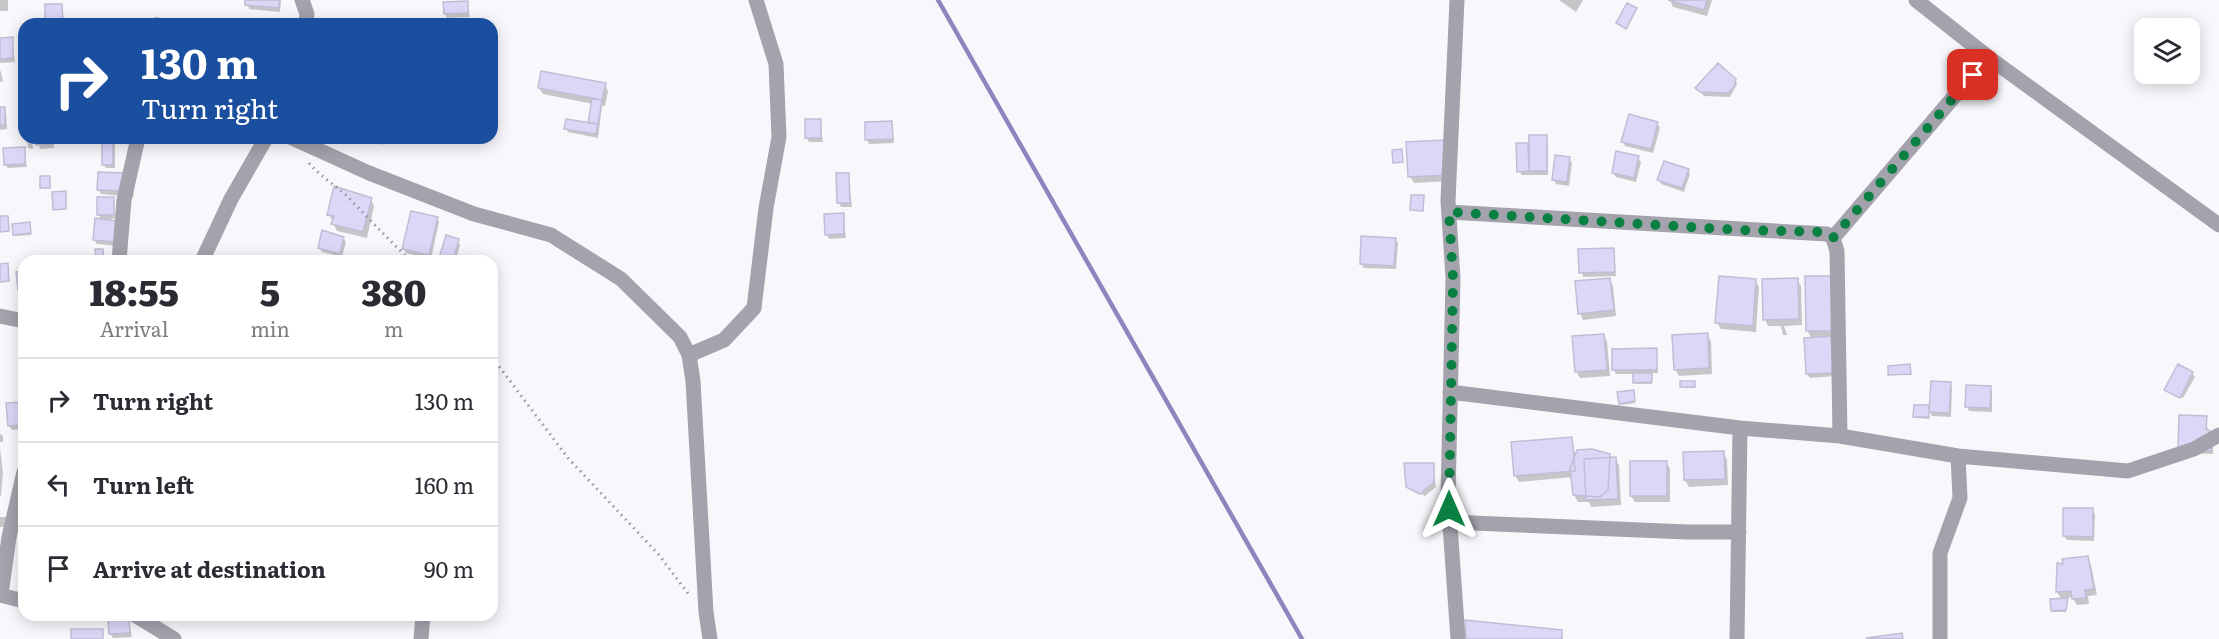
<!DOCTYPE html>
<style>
body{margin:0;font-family:Literata,serif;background:#f2f2f3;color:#2b2b33;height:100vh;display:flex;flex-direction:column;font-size:22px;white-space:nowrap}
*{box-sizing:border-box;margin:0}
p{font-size:20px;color:#7c7c81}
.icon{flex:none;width:33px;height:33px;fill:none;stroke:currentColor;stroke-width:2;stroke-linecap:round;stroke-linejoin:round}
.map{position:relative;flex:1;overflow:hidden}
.details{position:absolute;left:18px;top:255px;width:480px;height:366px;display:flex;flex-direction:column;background:#fff;border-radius:18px;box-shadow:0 3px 15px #0003}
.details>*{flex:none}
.top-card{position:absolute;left:18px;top:18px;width:480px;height:126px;border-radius:18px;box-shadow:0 3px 15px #0003;background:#1a4fa0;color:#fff;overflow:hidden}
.tools{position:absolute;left:2134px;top:18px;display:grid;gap:12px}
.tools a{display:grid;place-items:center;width:66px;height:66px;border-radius:12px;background:#fff;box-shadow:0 3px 15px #0003;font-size:30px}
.pin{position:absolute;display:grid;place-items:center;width:51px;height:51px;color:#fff;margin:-26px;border-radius:12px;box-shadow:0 3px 9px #0006}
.me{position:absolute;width:66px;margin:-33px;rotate:0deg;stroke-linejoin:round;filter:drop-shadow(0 0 4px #0008)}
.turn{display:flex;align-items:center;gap:21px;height:126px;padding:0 24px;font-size:27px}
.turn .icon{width:78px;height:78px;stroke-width:2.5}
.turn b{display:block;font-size:42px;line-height:51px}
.eta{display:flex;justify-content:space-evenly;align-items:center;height:102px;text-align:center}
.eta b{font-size:36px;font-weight:800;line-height:42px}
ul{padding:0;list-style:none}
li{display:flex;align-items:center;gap:18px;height:84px;padding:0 24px;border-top:2px solid #e1e1e2}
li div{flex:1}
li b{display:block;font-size:22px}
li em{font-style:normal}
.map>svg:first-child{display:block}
.shadow{fill:#0003}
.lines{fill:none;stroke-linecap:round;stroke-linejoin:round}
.stream{stroke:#8f85be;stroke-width:4.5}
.building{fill:#dbd7f7;stroke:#c0bdd5;stroke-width:1.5}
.path{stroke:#97969d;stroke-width:3;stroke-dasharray:1.5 4.5;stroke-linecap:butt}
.street{stroke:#a4a3ad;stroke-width:15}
.route{stroke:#0b8043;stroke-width:10;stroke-dasharray:0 18}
</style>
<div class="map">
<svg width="2219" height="639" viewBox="0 0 2219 639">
<rect width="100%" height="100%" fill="#f8f8fc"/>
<path class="shadow" d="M0 0H8V11H0Z
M247 0H281L280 12 249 9Z
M1559 0H1583L1576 12Z
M1670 0H1712L1707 16 1673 7Z
M467 3 470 17 447 18 445 14Z
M62 6 64 24H47Z
M1636 9 1627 29 1618 25V23Z
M154 17H159L160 24H154Z
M12 39 15 62 0 63V40Z
M0 69 3 81 0 82Z
M1735 80 1737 84 1730 97 1704 96 1697 88Z
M605 85 608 91 605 106H602L598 138 568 132 566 128 589 124 593 104 543 94 539 88Z
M0 109H4L6 113 7 129 0 130Z
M820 121 823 142H809L807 138Z
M891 123 894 143 869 144 867 140Z
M1657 123 1660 128 1653 153 1625 146 1623 141Z
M1546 137 1548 141V175H1521L1518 145 1530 144Z
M27 138H32L33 149 28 148Z
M37 138H53L54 148 40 149Z
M90 138H97V144H91Z
M103 138 115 139V168H106L103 164Z
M364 138H385L382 145Z
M1408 144 1451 181 1414 183 1410 176Z
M24 148 27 167 8 168 5 164Z
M1638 158 1641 162 1636 182 1616 177 1613 173Z
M1569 159 1572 163 1569 186 1556 184 1554 180Z
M1688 170 1690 174 1684 192 1661 184 1659 180Z
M848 174 852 207H841L839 203Z
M99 190H133L134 197 101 194Z
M113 198 115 218 102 221 98 214Z
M371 200 374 206 367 238 337 231 329 214Z
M843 214 846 238 829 239 827 234Z
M437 218 439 222 431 259 406 253 404 249Z
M30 225 31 235 15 236V235Z
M119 226 117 246 97 244 94 240Z
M343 238 346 242 342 257 322 252 319 247Z
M1395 239 1398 243 1396 269 1364 268 1361 263Z
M458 240 460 245 456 261H443L441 258Z
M1613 249 1616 276 1583 277 1580 250Z
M1834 278 1835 376 1810 378 1807 374 1812 339 1807 330Z
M1609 279 1613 286 1616 316 1583 320 1580 313Z
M1797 279 1801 286 1802 325 1784 326 1787 335H1783L1781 326H1768L1765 319Z
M1755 280 1759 287 1756 332 1721 329 1717 323Z
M1604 335 1607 342 1610 376 1580 378 1576 371Z
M1707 335 1711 341 1712 374 1679 376 1675 369Z
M1656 349 1658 373H1651L1652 384H1636L1635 374H1616L1614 370Z
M1910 367 1911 375H1890Z
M2192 373 2195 377 2183 398 2167 390V393L2166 390Z
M1694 383 1695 388 1681 387Z
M1950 383 1952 387 1951 417 1932 416 1929 410V419L1916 418 1928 407 1930 409Z
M1990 387 1992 392V412L1969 411 1967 407Z
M1634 393 1635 403 1621 405 1620 403Z
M24 404V429L12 430 9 426Z
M2206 418 2208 432 2213 438V454L2182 453Z
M0 434 3 436V442H0Z
M1571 438 1576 457 1609 455 1615 459 1619 465 1621 505 1591 507 1589 502H1578L1574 495 1573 477 1519 482 1515 475Z
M0 448 3 473 1 496H0Z
M1723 453 1727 459 1728 485 1689 487 1685 480Z
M1666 462 1670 469V502H1635L1631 496Z
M1433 465 1436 487 1425 496 1408 486Z
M2092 510 2095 514 2094 541 2067 540 2064 536Z
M0 517H21L22 528 0 527Z
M2088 558 2091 565 2097 595 2088 596 2089 604 2077 605 2072 597 2066 598V612H2053L2062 600 2057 592 2056 579Z
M128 619 132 637 113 638 110 633Z"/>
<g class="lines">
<path class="stream" d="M938 0 1302 639"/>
</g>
<path class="building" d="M245 0H279V8L245 5Z
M1668 0H1707L1704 10Z
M468 1V13L444 14 443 2Z
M1627 3 1637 8 1626 29 1616 23Z
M45 4H62L63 24H45Z
M13 37V58L0 59V38Z
M1718 63 1736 79 1734 87 1728 93 1700 92 1695 88Z
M541 71 606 83 602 100 538 88Z
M592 99 602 100 598 124 588 123Z
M0 107H5V125L0 126Z
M1629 114 1658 122 1651 149 1621 142Z
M566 119 598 124 596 134 564 129Z
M805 119H821V138H805Z
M892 121 893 139 865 140V122Z
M1529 135H1547V171H1529Z
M35 138H52L53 144 36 145Z
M102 138H113V165H102Z
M1446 140 1448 175 1408 177 1406 142Z
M1516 143H1528L1529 171 1517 172Z
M25 147V164L4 165 3 148Z
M1402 149 1403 162 1393 163 1392 150Z
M1616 151 1639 156 1634 178 1612 173Z
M1555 155 1570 157 1567 182 1552 180Z
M1664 161 1689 169 1682 188 1657 180Z
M98 172 123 173 122 191 97 190Z
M836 173H849L850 203H837Z
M40 176H50V188H40Z
M334 186 372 198 363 232 331 224 334 216 327 215Z
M66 191V209L53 210 52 192Z
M1411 195H1424L1423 211 1410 210Z
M97 197H114V215H97Z
M411 211 438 217 429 255 402 249Z
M844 213V234L825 235 824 214Z
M0 216H8L9 231 0 232Z
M95 218 117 221 115 242 93 240Z
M30 222 31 233 13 235 12 224Z
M322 230 344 237 340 254 318 248Z
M446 235 459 239 453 261 439 258Z
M1361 236 1396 238 1394 266 1360 264Z
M1614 248 1615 272 1579 273 1578 249Z
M95 249H103L104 260H96Z
M8 263 9 281 0 282V264Z
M24 271V289L18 290 16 272Z
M1719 276 1756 279 1753 326 1715 323Z
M1805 276H1835V331H1806Z
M1610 278 1614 310 1578 314 1575 281Z
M1798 278 1799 319 1763 320 1762 279Z
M1708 333 1709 368 1674 370 1672 335Z
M1604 334 1607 370 1575 372 1572 336Z
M1831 336 1833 373 1806 374 1804 338Z
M1657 348V370H1612V349Z
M1910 364 1911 374 1888 375V366Z
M2178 364 2193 372 2180 398 2164 390Z
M1633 373H1652V382L1633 383Z
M1680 381H1695V387H1680Z
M1931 381 1951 382 1949 413 1929 412Z
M1966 385 1991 386 1990 408 1965 407Z
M1634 390 1635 401 1619 404 1617 392Z
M24 402V425L8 426 6 403Z
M1914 405H1929V417H1913Z
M2179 415 2207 416 2206 429 2212 432 2211 451 2178 449Z
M1572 437 1575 471 1514 476 1511 442Z
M1592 449 1610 454 1608 490 1600 497 1573 495 1570 468 1577 450Z
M1724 451 1725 479 1684 480 1683 452Z
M1616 457 1618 499 1586 500 1584 459Z
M1630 461H1667V496H1630Z
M1404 463H1434V482L1420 494 1406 487Z
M2063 508H2093V537L2063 536Z
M2088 556 2094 589 2085 590 2086 598 2072 599 2071 591 2056 592 2057 563 2063 564 2062 559Z
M2068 598 2066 610 2051 611 2050 599Z
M129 618 130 633 109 634 108 619Z
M1465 620 1562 630V639H1466Z
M71 629H103V639H71Z
M1902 633 1903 639 1866 638Z"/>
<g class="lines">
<path class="path" d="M309 163C320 176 335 185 348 197 369 219 389 240 411 261
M492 357 568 458 659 555 690 596"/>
<path class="street" d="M302 0 307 14 306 24
M1457 0 1448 201 1453 278 1448 497 1458 639
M1916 0 1988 57 2219 225
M292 138 369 173 474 214 551 235 621 279 680 337 689 355 693 381 706 612 710 639
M1449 212 1827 234 1833 238 1837 251 1840 436
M1833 238 1988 57
M119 261 124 200 138 138
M202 261 231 199 266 138
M0 316 24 321
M689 355 724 340 754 308 766 208 779 137 776 64 756 0
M1450 392 1740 428 1840 436 1958 456 2128 471 2194 449 2219 435
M1450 522 1687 532H1739
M0 595 24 601
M1 595 9 537 24 472
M135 615 174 639
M421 639 423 615
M1737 639 1740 428
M1940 639V553L1960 498 1958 456"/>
</g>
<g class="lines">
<path class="route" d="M1449 509 1453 278 1449 212 1738 230 1821 232 1833 238 1973 75"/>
</g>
</svg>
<div class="tools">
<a><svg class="icon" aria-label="layers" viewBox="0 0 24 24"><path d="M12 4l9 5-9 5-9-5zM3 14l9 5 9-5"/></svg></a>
</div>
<div class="pin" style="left:1973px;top:75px;background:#d93025"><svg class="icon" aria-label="arrive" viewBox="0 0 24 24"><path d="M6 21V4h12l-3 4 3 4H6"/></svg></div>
<svg class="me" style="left:1449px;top:509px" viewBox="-20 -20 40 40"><path d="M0-17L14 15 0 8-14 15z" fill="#0b8043" stroke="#fff" stroke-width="4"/></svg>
<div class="top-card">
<div class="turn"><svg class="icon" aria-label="right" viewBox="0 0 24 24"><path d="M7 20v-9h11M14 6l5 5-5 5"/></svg><div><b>130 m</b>Turn right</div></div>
</div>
<section class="details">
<div class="eta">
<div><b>18:55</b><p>Arrival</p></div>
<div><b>5</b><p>min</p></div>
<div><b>380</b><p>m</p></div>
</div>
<ul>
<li><svg class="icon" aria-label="right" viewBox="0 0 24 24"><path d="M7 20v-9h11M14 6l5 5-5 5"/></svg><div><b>Turn right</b></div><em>130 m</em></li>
<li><svg class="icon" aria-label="left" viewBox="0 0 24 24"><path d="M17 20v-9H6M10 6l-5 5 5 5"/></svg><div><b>Turn left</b></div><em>160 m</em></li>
<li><svg class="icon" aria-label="arrive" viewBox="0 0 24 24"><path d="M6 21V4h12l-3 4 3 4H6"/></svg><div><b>Arrive at destination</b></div><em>90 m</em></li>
</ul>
</section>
</div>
